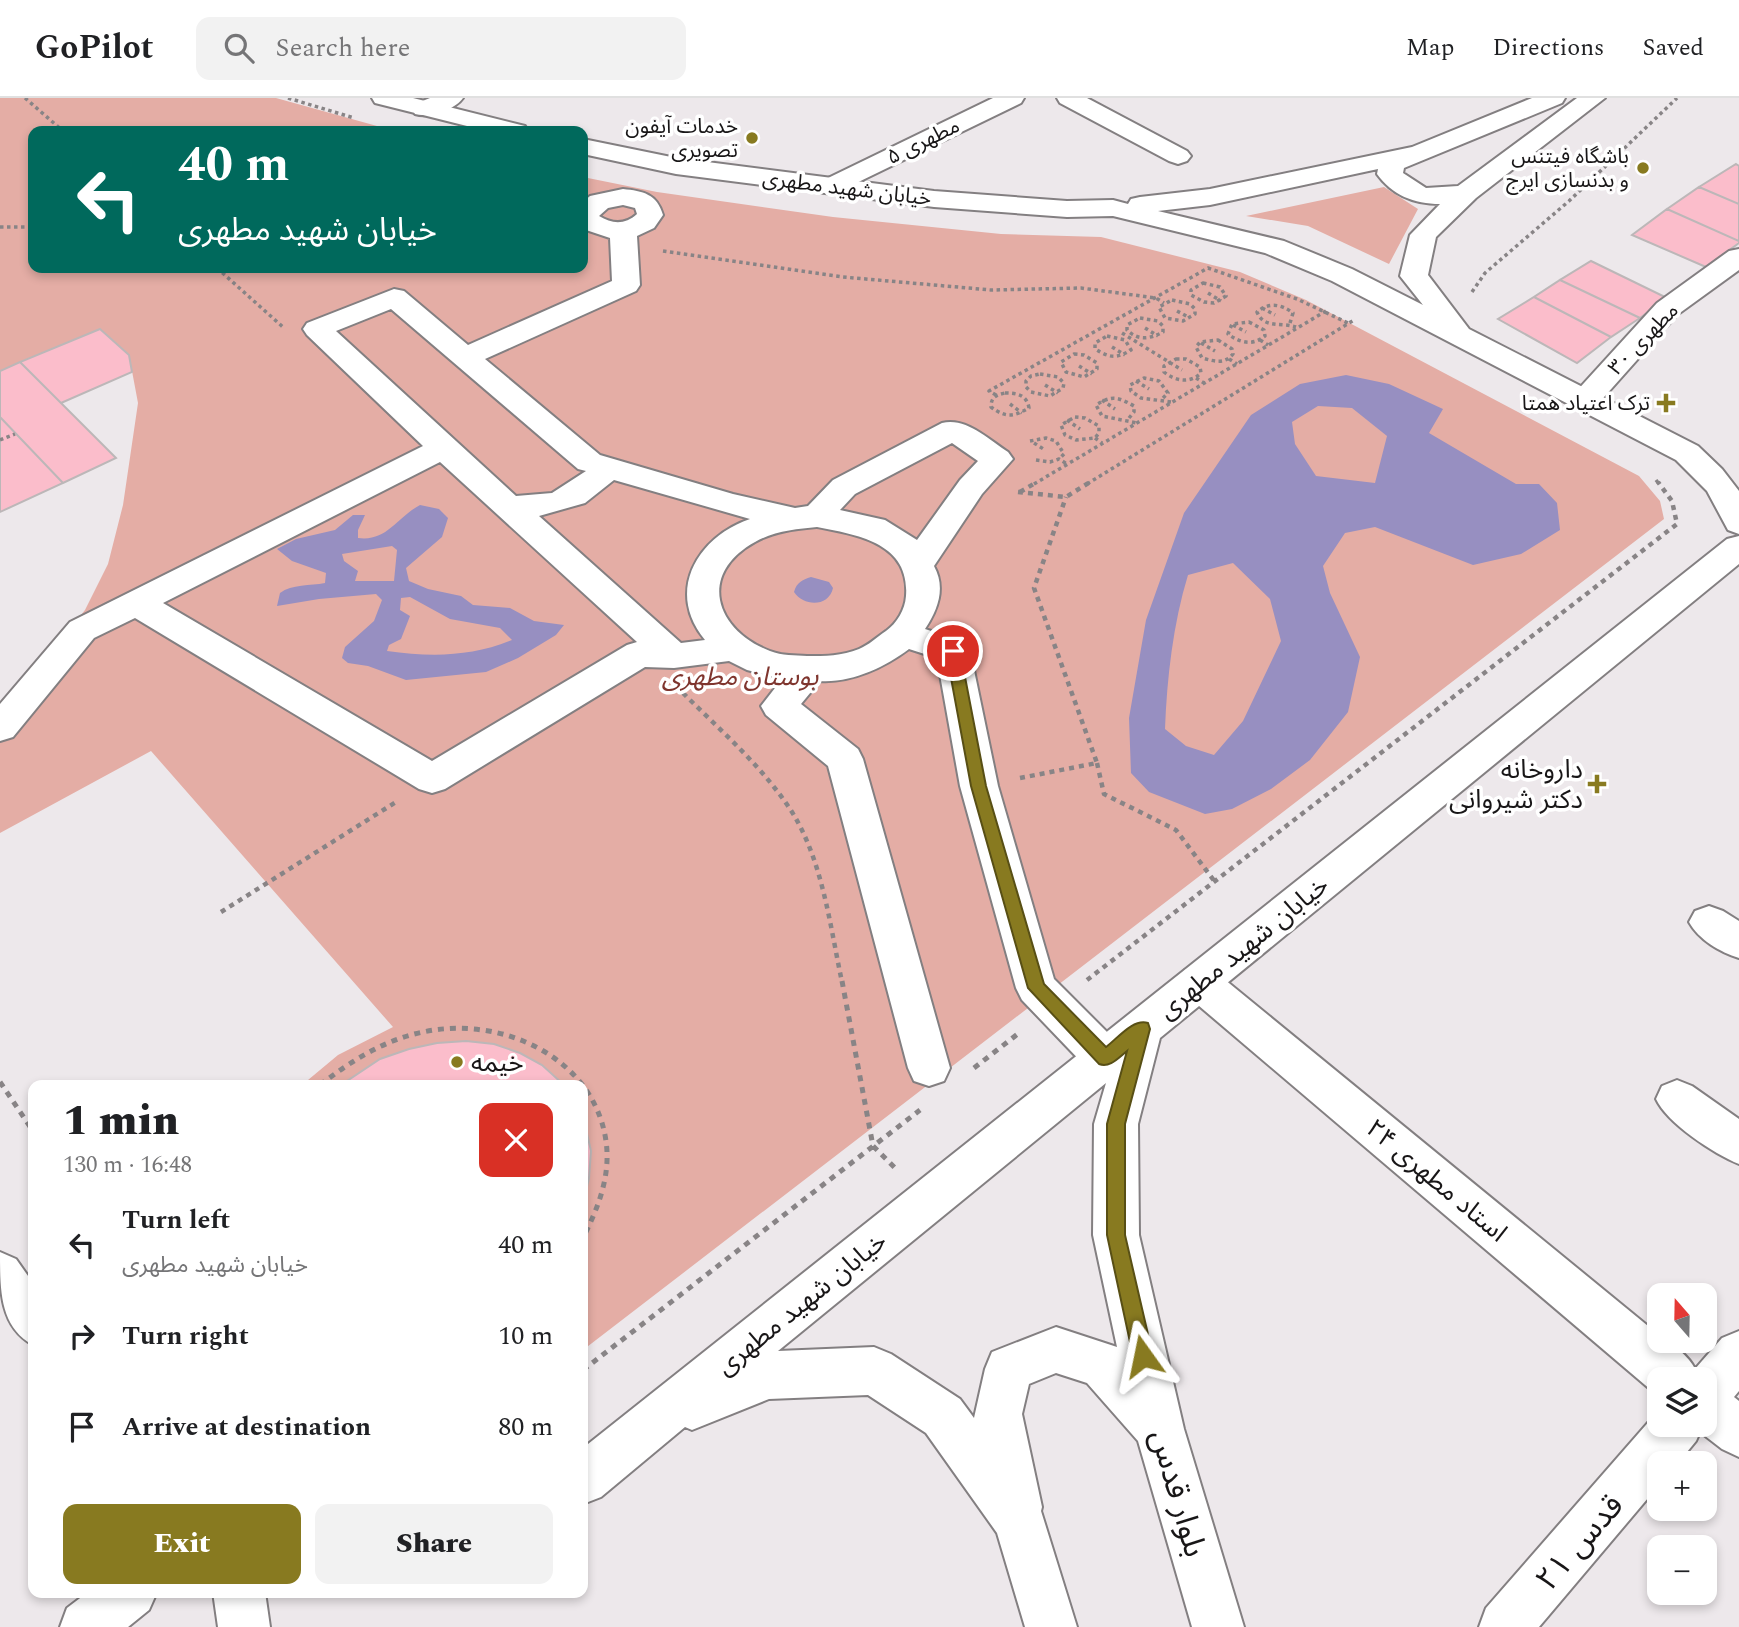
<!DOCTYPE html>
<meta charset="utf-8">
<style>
body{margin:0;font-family:Spectral,"Noto Sans Arabic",serif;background:#f2f2f2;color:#202124;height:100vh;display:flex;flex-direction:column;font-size:26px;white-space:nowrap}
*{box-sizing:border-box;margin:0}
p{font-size:23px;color:#757577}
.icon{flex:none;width:38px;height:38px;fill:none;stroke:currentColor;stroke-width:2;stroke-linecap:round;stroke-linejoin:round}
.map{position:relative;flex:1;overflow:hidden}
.side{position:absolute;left:28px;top:982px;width:560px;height:518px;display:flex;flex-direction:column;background:#fff;border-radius:14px;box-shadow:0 4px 10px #0003}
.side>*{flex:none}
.guide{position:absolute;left:28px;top:28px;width:560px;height:147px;border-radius:14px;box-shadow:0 4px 10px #0003;background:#00695c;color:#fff;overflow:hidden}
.needle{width:46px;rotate:340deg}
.fabs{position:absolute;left:1647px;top:1185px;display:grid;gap:14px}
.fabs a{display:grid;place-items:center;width:70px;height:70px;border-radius:14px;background:#fff;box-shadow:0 4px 10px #0003;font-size:35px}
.pin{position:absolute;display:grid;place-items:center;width:60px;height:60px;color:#fff;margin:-30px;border:4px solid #fff;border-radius:50%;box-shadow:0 2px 7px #0007}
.me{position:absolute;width:77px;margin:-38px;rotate:348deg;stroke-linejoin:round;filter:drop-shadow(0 0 5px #0008)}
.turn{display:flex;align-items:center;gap:24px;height:147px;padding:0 35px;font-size:32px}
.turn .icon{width:91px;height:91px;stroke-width:2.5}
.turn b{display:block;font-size:49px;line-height:60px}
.round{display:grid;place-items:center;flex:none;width:74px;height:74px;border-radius:14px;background:#f2f2f2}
.head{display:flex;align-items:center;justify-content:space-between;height:119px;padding:0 35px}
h1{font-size:42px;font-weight:800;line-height:52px}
.cta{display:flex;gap:14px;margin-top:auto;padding:14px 35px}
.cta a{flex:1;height:80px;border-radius:14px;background:#887a20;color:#fff;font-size:28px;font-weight:800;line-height:80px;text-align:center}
.cta a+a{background:#f2f2f2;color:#202124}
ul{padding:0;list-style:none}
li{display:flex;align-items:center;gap:21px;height:91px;padding:0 35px}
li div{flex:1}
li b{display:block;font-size:26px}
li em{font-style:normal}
header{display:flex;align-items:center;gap:42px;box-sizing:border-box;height:98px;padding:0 35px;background:#fff;border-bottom:2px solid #e0e0e0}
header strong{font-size:33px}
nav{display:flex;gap:38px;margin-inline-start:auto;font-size:24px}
.search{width:490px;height:63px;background:#f2f2f2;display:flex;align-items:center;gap:18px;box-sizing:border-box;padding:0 24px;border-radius:14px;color:#757577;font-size:26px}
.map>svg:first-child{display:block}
.green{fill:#e4ada5}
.water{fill:#978fc1;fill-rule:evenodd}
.building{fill:#fbbdcb;stroke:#bcb7b8;stroke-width:2}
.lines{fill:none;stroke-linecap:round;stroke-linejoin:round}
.minor-casing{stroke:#837f81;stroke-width:4}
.major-casing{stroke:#837f81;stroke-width:4}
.path-far2{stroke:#888486;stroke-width:3.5;stroke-dasharray:3.5 3.5;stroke-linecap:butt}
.path-far1{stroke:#888486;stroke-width:4.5;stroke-dasharray:5 5;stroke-linecap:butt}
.path{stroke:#888486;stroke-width:5;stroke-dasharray:6 6;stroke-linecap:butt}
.minor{fill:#fff;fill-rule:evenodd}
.major{fill:#fff;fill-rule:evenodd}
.route{fill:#887a20;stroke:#584f15;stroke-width:2}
.poi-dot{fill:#887a20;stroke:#fff;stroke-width:2.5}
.labels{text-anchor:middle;stroke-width:7;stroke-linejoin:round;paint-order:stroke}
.far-poi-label{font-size:21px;fill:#181617;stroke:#fff;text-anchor:end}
.far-street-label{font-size:21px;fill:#181617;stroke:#fff}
.park-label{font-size:26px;font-style:italic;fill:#7f352e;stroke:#fff}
.poi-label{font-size:26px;fill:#181617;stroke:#fff;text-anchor:end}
.street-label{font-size:26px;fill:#181617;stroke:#fff}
.near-street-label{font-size:32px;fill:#181617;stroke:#fff}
</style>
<header>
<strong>GoPilot</strong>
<div class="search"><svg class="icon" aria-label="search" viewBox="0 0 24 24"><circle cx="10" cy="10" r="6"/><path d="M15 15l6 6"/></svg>Search here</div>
<nav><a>Map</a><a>Directions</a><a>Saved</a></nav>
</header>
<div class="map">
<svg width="1739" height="1529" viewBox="0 0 1739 1529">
<rect width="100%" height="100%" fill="#ede8eb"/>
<path class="green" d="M0 0H276L395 33H33V170H583V79L657 94 833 119 1001 136 1101 139 1240 174 1306 202 1639 378 1660 403 1664 421 583 1252V987H302L338 957 393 929 151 653 0 735V618L85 512 108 466 123 407 138 305 129 257 100 231 0 273Z
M1384 89 1418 111 1389 166 1308 128 1246 118Z"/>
<path class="water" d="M1346 277 1389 286 1443 311 1429 335 1516 386H1539L1557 405 1560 432 1521 456 1473 467 1375 429 1345 435 1323 468 1330 495 1360 559 1348 614 1310 662 1271 691 1232 711 1205 716 1149 694 1131 675 1129 620 1146 522 1184 415 1251 317 1300 286ZM1318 308 1352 310 1387 338 1375 385 1316 378 1295 346 1292 324ZM1233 465 1270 501 1281 543 1243 623 1214 657 1186 648 1165 631C1167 580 1173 526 1188 477Z
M420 407 439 411 448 420 442 439 406 470 409 483 428 491 461 498 473 507 510 510 534 523 564 527 556 537 518 560 486 574 406 582 368 568 348 565 342 560 345 549 374 523 382 502 376 496 319 501 277 508 280 495C292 486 310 488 325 485L326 475 292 463 277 451 296 441 335 432 353 417H365L358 432V440C387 444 397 419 420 407ZM392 448 397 452 394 483H355L358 473 344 463 342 456ZM410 499 450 521 500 530 512 542C471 559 431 559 387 553L389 547 401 541 410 518 400 512 401 500Z
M811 479 829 484 833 490C829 509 804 509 794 494 797 484 802 482 811 479Z"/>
<path class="building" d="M1736 66 1739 68V106L1699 89Z
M1699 89 1739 106V143L1667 111Z
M1667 111 1739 143V145L1706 169 1632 137Z
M1591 163 1667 200 1640 220 1560 182Z
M1560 182 1640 220 1611 239 1534 199Z
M1534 199 1611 239 1577 265 1498 221Z
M100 231 129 257 132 274 61 305 20 264Z
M20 264 116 360 63 385 0 319V273Z
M0 319 63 385 0 414Z
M466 943 494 946 520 955 542 967 564 987H341L380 961 409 951 437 945Z
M583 1018 591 1053 589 1080 583 1105Z"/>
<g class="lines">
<defs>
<path id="minor" d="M430 0H463C455 12 429 20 415 16L412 11 415 6Z
M993 0H1024L1021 5 844 91 835 94 826 91 822 86 826 81Z
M1057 0H1087L1187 53 1191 58 1187 63 1178 66 1169 63 1060 5Z
M623 91C643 93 657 96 663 117L654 130 637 138 640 187 636 193 485 261 600 357 733 396 795 410 808 408 833 382 942 325C966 319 988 341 1008 354L1013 361 982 396 934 468C946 490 938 511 925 531L965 544 970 553 998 688 1054 881 1120 947 1126 960 1120 973 1105 978 1090 973 1022 902 1016 890 960 688 937 560 909 551C885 569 852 585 820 583L801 606 858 651 863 661 950 970 944 983 929 988 914 983 908 970 828 668 766 617 761 608 782 581 747 572 729 563 674 570 645 569 445 691 432 695 419 691 135 520 94 540 13 639 0 643V606L70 524 423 348 307 237 303 231 307 225 394 191 404 193 468 247 612 183 610 140 583 131V104L590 98ZM623 107 635 110 637 116C625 127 612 126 599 118L608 110ZM391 211 578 371 586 373 552 395 516 398 336 233ZM952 345 978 363 960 382 917 442 885 422 840 412 855 396ZM440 364 637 544 627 547 432 663 163 505ZM614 382 750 421C697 439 665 494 705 542L681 545 539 418 585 405ZM817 429C858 437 910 445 906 498 905 512 897 525 886 533 877 539 869 547 859 551 842 558 825 558 807 558 795 557 782 558 770 553 715 532 697 476 755 444 774 433 796 431 817 429Z
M1739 151V172L1677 217 1596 308 1585 311 1574 308 1570 302 1574 296 1657 205 1729 153Z
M1709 808 1723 813 1739 823V860C1720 854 1699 842 1689 824L1695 813Z
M1199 867 1213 872 1659 1237V1242C1671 1242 1690 1260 1695 1271L1722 1240 1739 1233V1293L1734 1299 1739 1303V1359L1722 1351 1700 1334 1696 1343 1678 1365H1659V1387L1539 1529H1479L1486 1510 1659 1312V1326H1704V1281H1659L1658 1298 1185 896 1179 884 1185 872Z
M1677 982 1692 988 1739 1021V1066C1714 1056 1667 1025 1656 1001L1662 988Z
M88 1494H157L149 1512 128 1529H60L67 1510Z
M213 1494H265L270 1529H218Z"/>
<path id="major" d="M372 0H413L525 28 528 33H487L375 5Z
M1532 0H1565L1562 5 1404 70 1403 75 1426 90 1458 88 1577 0H1605L1476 100 1436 139 1428 177 1469 231 1698 348 1722 371 1739 393V436L1728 432 1707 393 1676 362 1332 183 1265 155 1113 118 1067 119 934 109 676 76 583 56V41L676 60 934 93 1067 103 1113 102 1128 106 1131 101 1140 99 1210 91 1412 49ZM1378 71 1377 76C1392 97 1414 106 1440 106L1410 137 1400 178 1423 207 1352 171 1284 143 1158 113 1210 107Z
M1739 438V466L1160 940 1138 1026 1139 1137 1184 1331 1244 1529H1192L1138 1343 1087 1285 1056 1275 1029 1286 1022 1316 1042 1409 1041 1413 1077 1529H1025L997 1435 926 1335 868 1297 769 1301 692 1332 685 1329 601 1399 583 1406V1350L1727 441ZM1106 985 1094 1026 1093 1137 1117 1249 1056 1229 992 1254 985 1271 974 1320 960 1301 891 1256 874 1249 778 1253Z
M0 1154 16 1161 33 1185V1247C0 1229 0 1193 0 1154Z"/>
</defs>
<use href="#minor" class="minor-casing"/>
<use href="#major" class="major-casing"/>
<path class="path-far2" d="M25 0 63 33
M288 0 354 20
M0 129H33
M663 153 843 179 991 192 1081 190 1156 200 1164 205
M217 170 284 230
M1203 185 1220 189 1226 198 1214 205 1204 204 1191 197V192Z
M1472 194 1485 175 1569 103 1677 0
M1208 195 1221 203
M1172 202 1190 206 1195 211V216L1183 223 1165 220 1159 209Z
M1262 210 1275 217
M1177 213 1190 220
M1140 220 1158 223 1163 228V234C1150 241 1138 243 1127 232V227Z
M1249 224 1264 232 1265 238C1253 248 1240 245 1228 236L1232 226Z
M1290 225 1293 215C1281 206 1269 204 1257 214 1264 231 1281 224 1296 229
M1233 227 1246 234
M1145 230 1158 238
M1122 235 1182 272
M1107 238 1125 242 1131 252C1116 261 1110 260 1095 251V245Z
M1218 242 1232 251 1233 256C1224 267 1214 263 1202 260L1196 249 1200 244Z
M1260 242 1268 247
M1201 245 1215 253
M1112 249 1125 257
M1074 256 1084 257 1097 265V271L1084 279 1066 274 1061 264Z
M1176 261H1186L1200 269 1201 275C1190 286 1175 283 1164 274V268Z
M1229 261 1237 266
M1079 268 1092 276
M1040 276 1058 279 1064 285 1063 290 1050 298 1031 294 1026 289V283L1031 278Z
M1196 280 1204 285
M1136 283 1149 291
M1045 287 1058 295
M1005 295C1017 295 1027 297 1029 310 1013 319 1006 320 991 309 991 299 996 297 1005 295Z
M996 297 989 293 1208 170 1297 201 1348 225
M1163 300 1168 295 1159 283 1144 280 1130 287 1131 293 1141 300 1171 304
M1102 302 1115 311
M1010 306 1022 315
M1075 319 1085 320 1099 328V335L1095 340 1076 342 1065 337 1061 327Z
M1129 320 1134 314V308C1118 299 1112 297 1096 307L1102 318 1137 325
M1067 322 1080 331
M1095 340 1102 345
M0 342 15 336
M1030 343 1046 340 1056 343 1064 356 1059 361
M1034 345 1045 352
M1036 362 1050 364 1059 361 1067 366
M1656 382 1659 386
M1034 386 1326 213
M1087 386 1354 222"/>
<path class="path-far1" d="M1018 394 1066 399 1090 384
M1020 394 1037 384
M683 595C721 633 763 669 792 714 823 764 830 828 842 884
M1097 665 1104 696 1176 732 1215 784
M1020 680 1097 665 1034 490 1066 399
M221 814 396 704
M1087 882 1677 426 1672 403 1658 384"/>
<path class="path" d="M842 883 873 1048 895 1070
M974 970 1019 935
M0 984 33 1033
M320 987C351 963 384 942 423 934 501 917 594 959 606 1043 611 1078 598 1110 583 1140
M583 1272 920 1012"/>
<use href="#minor" class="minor"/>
<use href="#major" class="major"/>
</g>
<path class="route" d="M953 548 960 553 986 688 1044 886 1106 949C1117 941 1133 920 1148 925L1150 931 1125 1026V1137L1153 1258 1150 1265 1143 1268 1136 1265 1133 1258 1107 1137V1026L1127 953C1118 960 1110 970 1099 966L1028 890 971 688 946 553Z"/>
<g class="poi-dot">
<circle cx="752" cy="40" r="7"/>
<circle cx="1643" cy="70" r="7"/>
<path d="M1662.5 294.5h7v7h7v7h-7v7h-7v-7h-7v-7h7z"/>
<path d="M1593.5 675.5h7v7h7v7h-7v7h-7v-7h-7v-7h7z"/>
<circle cx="457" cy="964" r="7"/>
</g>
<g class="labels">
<g class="far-poi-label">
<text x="738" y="35">خدمات آیفون<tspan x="738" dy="24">تصویری</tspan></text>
<text x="1629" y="65">باشگاه فیتنس<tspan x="1629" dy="24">و بدنسازی ایرج</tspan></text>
<text x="1650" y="312">ترک اعتیاد همتا</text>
</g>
<g class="far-street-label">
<text transform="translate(923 43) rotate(-26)" y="7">مطهری ۵</text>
<text transform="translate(847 90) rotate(7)" y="7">خیابان شهید مطهری</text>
<text transform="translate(1643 241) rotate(-46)" y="7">مطهری ۳۰</text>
</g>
<g class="park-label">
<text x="740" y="587">بوستان مطهری</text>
</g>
<g class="poi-label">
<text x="1583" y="680">داروخانه<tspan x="1583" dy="30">دکتر شیروانی</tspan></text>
<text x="471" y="973" text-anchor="start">خیمه</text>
</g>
<g class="street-label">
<text transform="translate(1243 849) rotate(-39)" y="9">خیابان شهید مطهری</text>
<text transform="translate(1437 1082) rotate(40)" y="9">استاد مطهری ۲۴</text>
<text transform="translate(801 1205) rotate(-39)" y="9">خیابان شهید مطهری</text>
</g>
<g class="near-street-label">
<text transform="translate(1179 1395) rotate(74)" y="11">بلوار قدس</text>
<text transform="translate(1579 1444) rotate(-49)" y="11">قدس ۲۱</text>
</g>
</g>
</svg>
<div class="fabs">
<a><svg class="needle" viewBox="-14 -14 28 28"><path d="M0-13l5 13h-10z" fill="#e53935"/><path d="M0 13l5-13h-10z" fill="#757577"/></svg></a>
<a><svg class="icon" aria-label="layers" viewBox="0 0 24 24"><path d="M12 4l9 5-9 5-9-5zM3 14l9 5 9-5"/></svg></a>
<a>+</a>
<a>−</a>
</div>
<div class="pin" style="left:953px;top:553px;background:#d93025"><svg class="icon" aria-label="arrive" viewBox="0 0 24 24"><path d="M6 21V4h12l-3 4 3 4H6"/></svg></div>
<svg class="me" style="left:1143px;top:1258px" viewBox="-20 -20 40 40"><path d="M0-17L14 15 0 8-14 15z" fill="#887a20" stroke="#fff" stroke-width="4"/></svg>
<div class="guide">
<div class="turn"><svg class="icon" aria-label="left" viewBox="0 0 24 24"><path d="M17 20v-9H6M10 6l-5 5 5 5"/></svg><div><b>40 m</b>خیابان شهید مطهری</div></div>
</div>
<section class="side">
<div class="head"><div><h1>1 min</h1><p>130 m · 16:48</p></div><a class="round" style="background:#d93025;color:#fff"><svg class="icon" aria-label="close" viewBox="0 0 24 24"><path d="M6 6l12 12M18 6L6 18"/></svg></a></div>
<ul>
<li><svg class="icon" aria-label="left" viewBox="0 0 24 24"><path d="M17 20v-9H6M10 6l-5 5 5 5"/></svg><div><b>Turn left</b><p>خیابان شهید مطهری</p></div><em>40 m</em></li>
<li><svg class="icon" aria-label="right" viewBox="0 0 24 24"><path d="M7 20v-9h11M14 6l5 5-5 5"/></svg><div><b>Turn right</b></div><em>10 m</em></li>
<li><svg class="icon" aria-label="arrive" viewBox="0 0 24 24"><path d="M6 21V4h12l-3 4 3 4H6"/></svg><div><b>Arrive at destination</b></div><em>80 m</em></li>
</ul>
<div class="cta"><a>Exit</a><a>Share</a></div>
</section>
</div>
